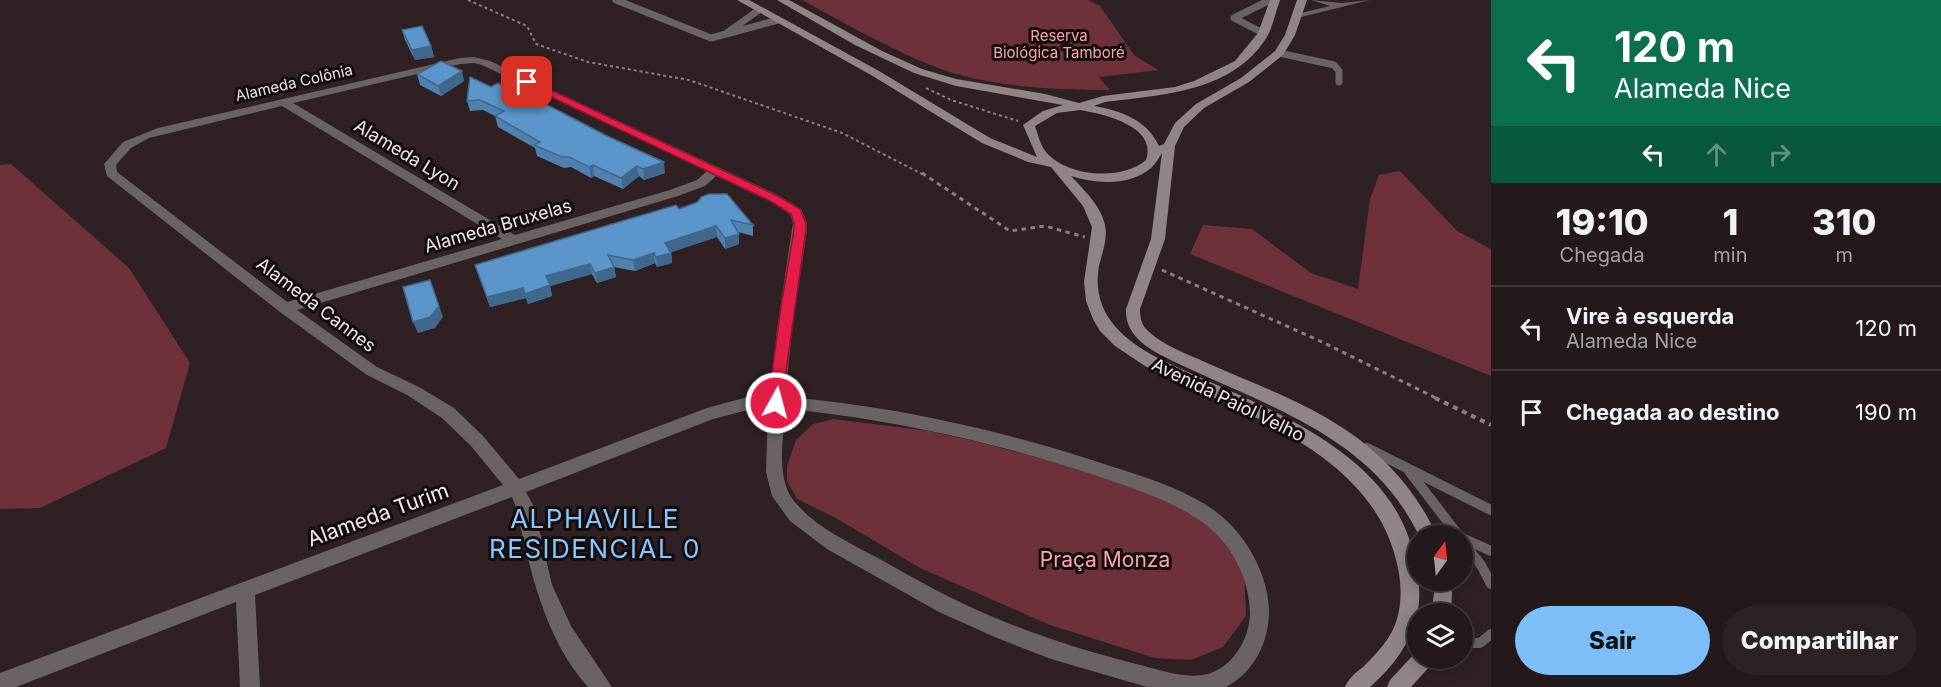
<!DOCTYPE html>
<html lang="pt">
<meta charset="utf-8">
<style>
body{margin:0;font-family:Inter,sans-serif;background:#2b2223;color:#f1f3f6;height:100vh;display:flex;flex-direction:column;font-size:22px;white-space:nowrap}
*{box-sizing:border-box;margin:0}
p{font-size:20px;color:#a3a0a2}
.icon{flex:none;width:33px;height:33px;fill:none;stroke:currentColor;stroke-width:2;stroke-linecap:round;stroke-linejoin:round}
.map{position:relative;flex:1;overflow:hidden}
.drawer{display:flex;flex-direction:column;background:#23191a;width:450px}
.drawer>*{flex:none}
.banner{background:#0b6e4f;color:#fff;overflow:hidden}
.needle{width:39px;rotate:15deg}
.buttons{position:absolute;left:1407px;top:525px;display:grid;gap:12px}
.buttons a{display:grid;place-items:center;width:66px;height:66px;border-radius:50%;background:#23191a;box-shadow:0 3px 15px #0003,0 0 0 2px #403839;font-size:30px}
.pin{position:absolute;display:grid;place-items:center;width:51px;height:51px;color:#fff;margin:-26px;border-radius:12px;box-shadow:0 3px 9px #0006}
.me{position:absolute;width:66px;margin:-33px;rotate:7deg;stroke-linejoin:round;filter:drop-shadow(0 0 4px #0008)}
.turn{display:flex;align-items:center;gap:21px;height:126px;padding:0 24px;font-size:27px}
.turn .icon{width:78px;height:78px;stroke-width:2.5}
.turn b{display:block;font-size:42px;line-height:51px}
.lanes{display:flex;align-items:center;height:57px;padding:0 24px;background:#0003;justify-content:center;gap:30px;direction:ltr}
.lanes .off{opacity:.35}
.eta{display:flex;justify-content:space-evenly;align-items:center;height:102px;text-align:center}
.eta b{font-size:36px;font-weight:800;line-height:42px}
.primary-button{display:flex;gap:12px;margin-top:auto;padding:12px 24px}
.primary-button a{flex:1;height:69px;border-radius:36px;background:#7dbef9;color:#111;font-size:24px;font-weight:800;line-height:69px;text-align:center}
.primary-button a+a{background:#2b2223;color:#f1f3f6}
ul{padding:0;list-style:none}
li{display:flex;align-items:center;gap:18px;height:84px;padding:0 24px;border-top:2px solid #403839}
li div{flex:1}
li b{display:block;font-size:22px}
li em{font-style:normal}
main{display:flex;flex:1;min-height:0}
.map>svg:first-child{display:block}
.green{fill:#6e303a}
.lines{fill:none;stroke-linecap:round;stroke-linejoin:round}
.path-far2{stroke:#8a7e80;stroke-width:2;stroke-dasharray:3 3;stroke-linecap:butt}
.path-far1{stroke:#8a7e80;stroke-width:3;stroke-dasharray:4.5 4.5;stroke-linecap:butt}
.path{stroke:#8a7e80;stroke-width:4;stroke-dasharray:5 5;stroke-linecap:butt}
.lane-far1{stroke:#6a6263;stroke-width:7}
.lane{stroke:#6a6263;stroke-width:10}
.street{fill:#6a6263;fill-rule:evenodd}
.secondary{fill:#908485;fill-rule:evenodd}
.wall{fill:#4f80ae}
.shaded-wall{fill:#40688d}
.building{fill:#5c95ca;stroke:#40688d;stroke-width:1.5}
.route{fill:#e11d48;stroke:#92132f;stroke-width:1.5}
.labels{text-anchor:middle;stroke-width:6;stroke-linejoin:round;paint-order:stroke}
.far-park-label{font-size:15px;fill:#faa3ae;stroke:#130d0d}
.far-street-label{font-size:15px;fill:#f2e8e9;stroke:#130d0d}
.street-label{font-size:18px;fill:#f2e8e9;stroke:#130d0d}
.near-street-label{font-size:21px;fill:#f2e8e9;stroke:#130d0d}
.near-park-label{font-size:21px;fill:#faa3ae;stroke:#130d0d}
.near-quarter-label{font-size:26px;letter-spacing:1.5px;fill:#8ac6fd;stroke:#130d0d}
</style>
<main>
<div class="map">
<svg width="1491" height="687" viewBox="0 0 1491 687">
<rect width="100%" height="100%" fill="#2f2123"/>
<path class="green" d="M802 0H1088L1100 6 1134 55 1158 70 1099 77 1110 90C1051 89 989 88 933 66 887 48 845 23 802 0Z
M11 164 129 268 190 363 166 448 40 508 0 509V165Z
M1400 171 1457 231 1491 249V376L1190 254 1203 225 1252 229 1311 273 1358 289 1370 199 1379 175Z
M833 419 929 431 978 442 1084 470 1135 486 1202 519 1218 535 1244 571 1246 616 1223 647 1191 660 1155 658 1050 625 920 568 836 518 797 499 787 481V466L796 440 813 424Z"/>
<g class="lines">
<path class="path-far2" d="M468 0 527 26 536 44 588 62 689 80 842 133 924 175
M926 88 951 100 1018 121"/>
<path class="path-far1" d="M922 173 1010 231 1045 226 1085 237
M1162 270 1320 341 1438 399"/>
<path class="path" d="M1435 398 1491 425"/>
<path class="lane-far1" d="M616 0 711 38 778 20
M728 32 759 10
M1263 33 1234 18 1270 0
M1279 53 1334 65 1339 71V82"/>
<path class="lane" d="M1367 448 1491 510
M1409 471 1459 536
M1462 538 1491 551
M1462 541 1481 565 1491 584
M1462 643H1480L1491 634"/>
<path class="street" d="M1311 0 1342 3 1370 0 1293 19V15L1330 6Z
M474 57 490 61 778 195 801 209 807 223V230L792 330 785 397C891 405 1010 432 1110 466 1145 477 1185 489 1215 511 1244 532 1267 571 1269 608 1270 640 1255 672 1226 687H1147L1051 659 997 638 939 612 827 549 790 521 772 496 766 472 768 409 744 411 713 419 526 492 534 507 552 585 571 626 612 687H588C544 638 530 569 516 507L512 497 255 595 260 687H240L236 602 16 687H0V673L503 485 471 446 442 418 407 395 367 375 280 312 107 176 104 164 123 142 158 128 460 58ZM474 63 482 65 707 171 697 180 670 190 515 235 293 103 460 64ZM282 106 502 239 287 302 117 172 116 165 131 148 149 138ZM716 176 770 201 790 214 793 223 777 330 770 396 744 398 707 408 519 479 483 436 454 408 419 387 377 367 297 310 678 196 705 186ZM785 409C888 418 1008 445 1106 479 1138 490 1174 502 1202 522 1231 543 1249 577 1250 612 1250 637 1235 664 1211 673 1188 681 1158 669 1136 664 1077 649 1019 630 964 604 934 590 905 573 876 557 848 542 815 527 794 501 775 477 784 438 785 409Z"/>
<path class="secondary" d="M737 0H749L879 71 990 138 1037 157 1023 125 1043 111 1063 105 956 86 914 73 855 45 777 0H789L882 51 922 69 956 79 1045 94 1079 103 1103 96 1175 87 1194 81 1235 61 1258 33 1270 0H1280C1276 11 1273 25 1268 35 1235 92 1162 95 1105 102L1094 106C1122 111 1147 120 1159 146L1164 144 1175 123 1196 104 1241 78 1275 51 1285 35 1297 0H1307L1295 35 1283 55 1249 82 1204 108 1184 127 1175 146 1165 239 1140 309C1140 317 1141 324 1147 330 1163 346 1186 353 1207 363 1254 384 1303 401 1346 430 1385 456 1417 492 1437 536H1419C1369 430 1254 403 1159 354 1141 344 1125 331 1126 309L1151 239 1162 153C1159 157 1156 164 1151 168 1130 186 1097 184 1071 176 1084 190 1101 206 1105 225 1108 239 1102 253 1099 266 1091 311 1120 338 1156 357 1240 399 1370 437 1407 533 1413 548 1415 562 1418 577 1425 621 1404 657 1370 687H1345C1349 678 1355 673 1363 667 1376 654 1392 638 1397 619 1403 598 1401 577 1395 556 1366 449 1234 410 1145 366L1115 346 1100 331 1093 319 1086 301 1084 282 1092 227 1083 206 1051 167 1028 162 982 143 871 75ZM1080 110C1103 114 1158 126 1146 160 1122 181 1067 177 1046 152 1040 145 1038 134 1035 126L1057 113Z
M1431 580H1449L1452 593 1451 614H1431L1434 593Z
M1417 651 1418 658H1434L1431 665 1411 687H1387L1390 680Z"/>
</g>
<path class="wall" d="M402 30 431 46 434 57 415 60 405 40Z
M417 74 464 81 441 96 420 85Z
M470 77 665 173 644 180 639 176 623 189 594 176 591 178 571 167 564 168 537 156 535 148 498 127 495 116 483 110 470 111 467 101Z
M679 209 753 225V236L738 232 739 244 725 249 717 237 671 252 672 263 657 267 655 263 635 271 614 267 616 277 597 283 592 274 550 286 552 296 528 304 526 298 490 307 475 265Z"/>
<path class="shaded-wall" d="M431 46 434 57 415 60 412 50Z
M462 71 464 81 441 96 438 86Z
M664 162 665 173 644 180 643 169Z
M593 165 594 176 591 178 589 167Z
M637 166 639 176 623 189 621 178Z
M716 226 717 237 666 254 671 253 672 263 657 267 656 257 665 243Z
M739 234V244L725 249V238Z
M654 253 655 263 635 271 633 260Z
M590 264 592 274 550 286 552 296 528 304 525 294 546 276Z
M614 267 616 277 597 283 595 273Z
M430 280 443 317 435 328 418 333 413 322Z
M523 288 526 298 490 307 487 297Z"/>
<path class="building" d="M422 26 431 46 412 50 402 30Z
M441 61 462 71 438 86 417 74Z
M470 77 491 87 498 83 510 89 513 87 607 136 664 162 643 169 637 166 621 178 593 165 589 167 569 157H562L534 145 540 142 495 116 504 111 480 100 467 101Z
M709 194H727L753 225 731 220 739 234 725 238 716 226 665 243 671 253 656 257 654 253 633 260 608 255 614 267 595 273 590 264 546 276 550 285 525 294 523 288 487 297 475 265 676 205 679 209 698 202 701 197Z
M430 280 439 306 430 317 413 322 403 287Z"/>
<path class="route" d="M527 79 778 196 800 209 806 223V230L781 407H770L768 403 781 306 794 230V223L791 214 770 201 524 84 522 82Z"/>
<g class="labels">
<g class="far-park-label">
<text x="1059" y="41">Reserva<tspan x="1059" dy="17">Biológica Tamboré</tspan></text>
</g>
<g class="far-street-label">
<text transform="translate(294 83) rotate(-13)" y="5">Alameda Colônia</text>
</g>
<g class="street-label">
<text transform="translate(407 155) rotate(31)" y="6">Alameda Lyon</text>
<text transform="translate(498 226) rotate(-16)" y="6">Alameda Bruxelas</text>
<text transform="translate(316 305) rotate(37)" y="6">Alameda Cannes</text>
<text transform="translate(1228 400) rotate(26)" y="6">Avenida Paiol Velho</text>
</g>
<g class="near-street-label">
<text transform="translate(378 515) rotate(-20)" y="7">Alameda Turim</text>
</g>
<g class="near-park-label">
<text x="1105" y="567">Praça Monza</text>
</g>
<g class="near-quarter-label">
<text x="595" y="528">ALPHAVILLE<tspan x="595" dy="30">RESIDENCIAL 0</tspan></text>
</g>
</g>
</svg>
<div class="buttons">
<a><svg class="needle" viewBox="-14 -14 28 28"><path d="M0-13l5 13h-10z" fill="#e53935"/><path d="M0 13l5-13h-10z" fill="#a3a0a2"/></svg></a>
<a><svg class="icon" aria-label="layers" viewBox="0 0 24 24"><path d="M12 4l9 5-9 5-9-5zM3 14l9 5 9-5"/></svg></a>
</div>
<div class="pin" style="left:527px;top:82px;background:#d93025"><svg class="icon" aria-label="arrive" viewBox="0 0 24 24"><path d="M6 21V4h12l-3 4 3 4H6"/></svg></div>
<svg class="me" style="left:776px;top:403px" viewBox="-20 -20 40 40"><circle r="17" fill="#e11d48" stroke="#fff" stroke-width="3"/><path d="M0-11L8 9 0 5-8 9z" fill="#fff"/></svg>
</div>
<section class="drawer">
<div class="banner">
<div class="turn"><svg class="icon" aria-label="left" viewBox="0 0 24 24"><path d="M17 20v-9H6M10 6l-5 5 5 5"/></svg><div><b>120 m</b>Alameda Nice</div></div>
<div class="lanes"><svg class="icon" aria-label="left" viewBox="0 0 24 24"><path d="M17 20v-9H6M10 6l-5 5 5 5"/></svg><svg class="icon off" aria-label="ahead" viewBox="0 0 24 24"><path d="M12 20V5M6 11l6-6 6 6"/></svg><svg class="icon off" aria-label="right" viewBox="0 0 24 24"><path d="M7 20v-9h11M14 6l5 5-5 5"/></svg></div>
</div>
<div class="eta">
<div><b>19:10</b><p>Chegada</p></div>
<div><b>1</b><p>min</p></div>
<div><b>310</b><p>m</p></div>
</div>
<ul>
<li><svg class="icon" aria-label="left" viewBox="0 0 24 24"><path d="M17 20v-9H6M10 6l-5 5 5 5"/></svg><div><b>Vire à esquerda</b><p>Alameda Nice</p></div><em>120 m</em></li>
<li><svg class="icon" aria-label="arrive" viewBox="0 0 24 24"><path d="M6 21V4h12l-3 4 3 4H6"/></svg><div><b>Chegada ao destino</b></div><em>190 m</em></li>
</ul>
<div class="primary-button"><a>Sair</a><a>Compartilhar</a></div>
</section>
</main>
